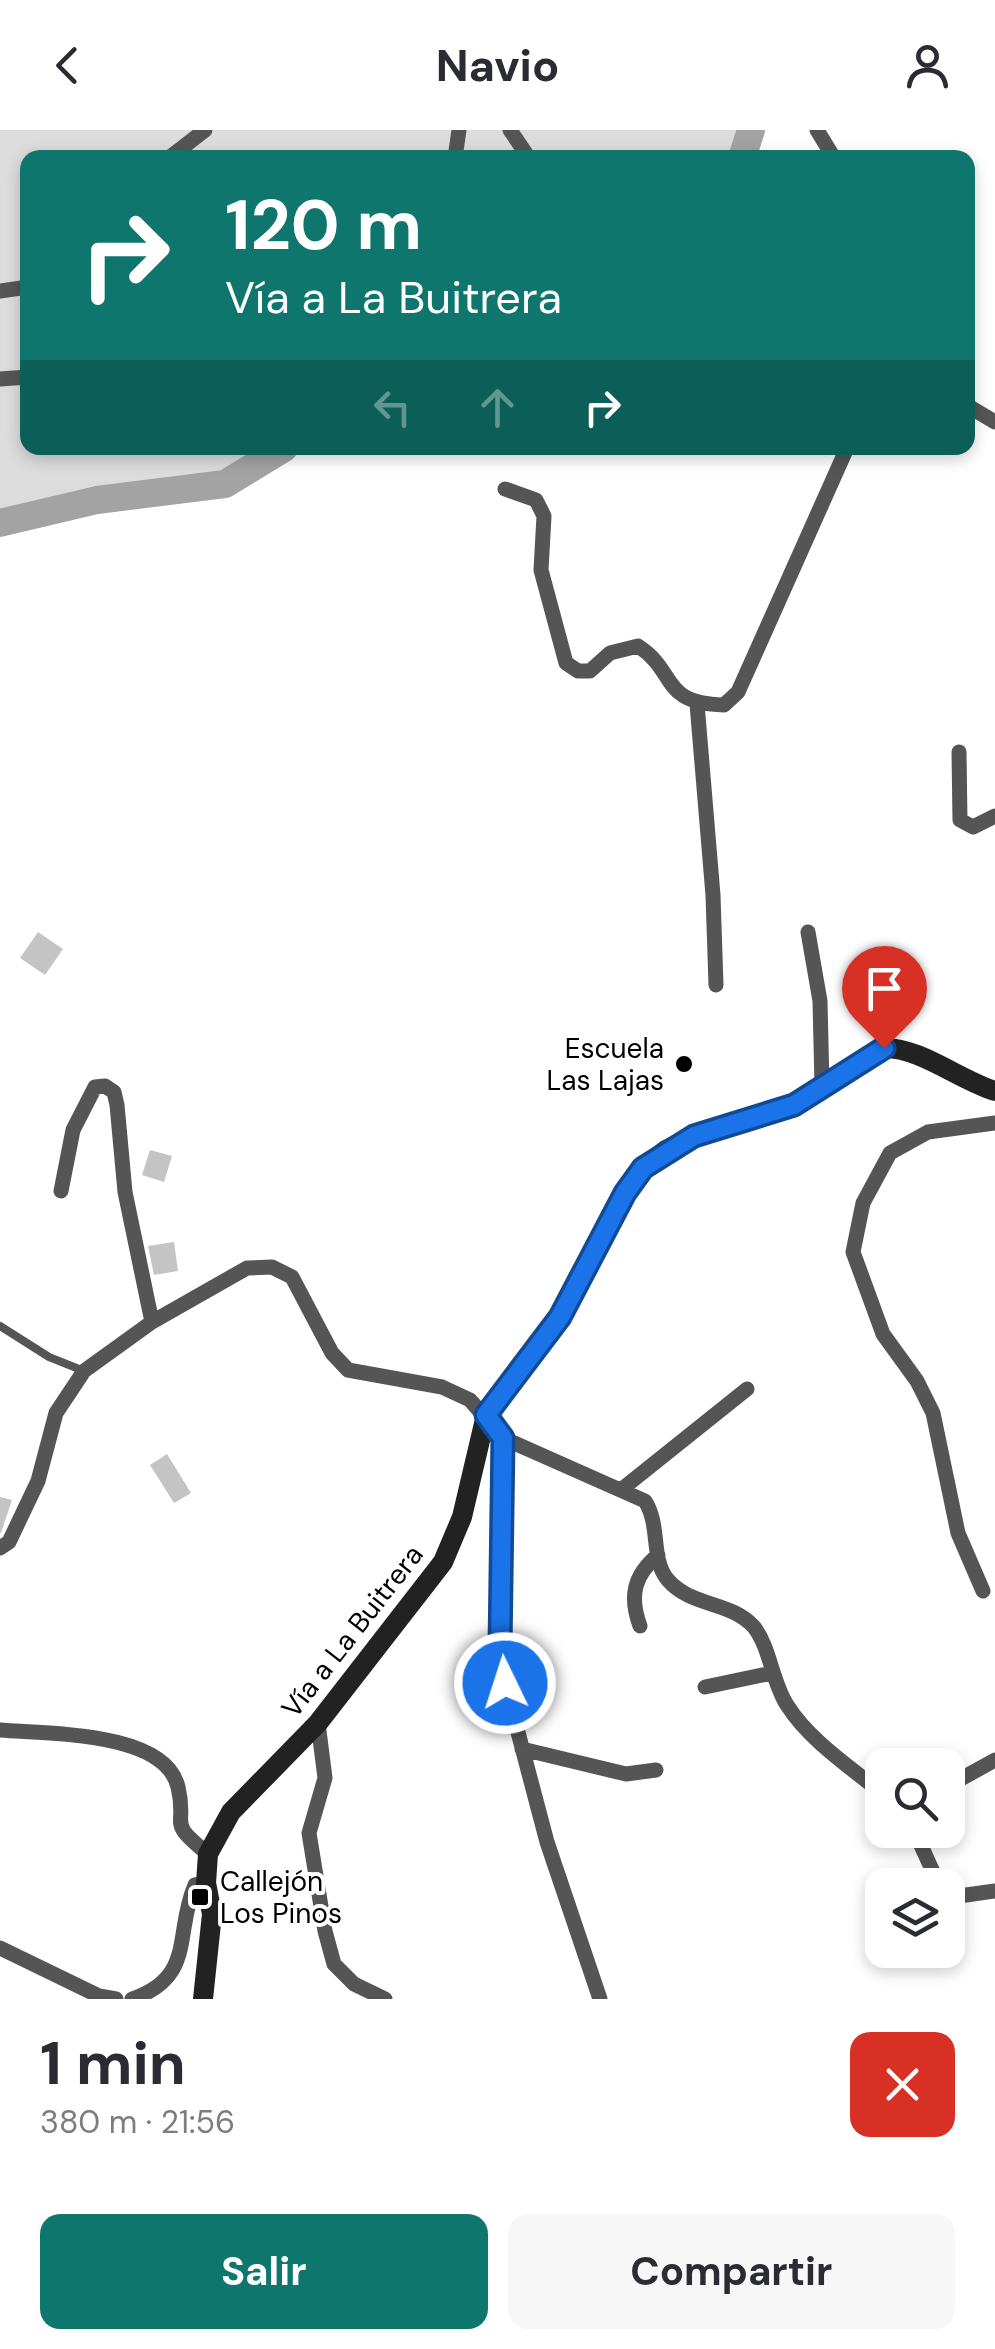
<!DOCTYPE html>
<html lang="es">
<meta charset="utf-8">
<style>
body{margin:0;font-family:"DM Sans",sans-serif;background:#f7f7f7;color:#2b2b33;height:100vh;display:flex;flex-direction:column;font-size:38px;white-space:nowrap}
*{box-sizing:border-box;margin:0}
p{font-size:32px;color:#7c7c81}
.icon{flex:none;width:55px;height:55px;fill:none;stroke:currentColor;stroke-width:2;stroke-linecap:round;stroke-linejoin:round}
.map{position:relative;height:1869px;overflow:hidden}
.drawer{display:flex;flex-direction:column;background:#fff;flex:1}
.drawer>*{flex:none}
.top-card{position:absolute;left:20px;top:20px;width:955px;height:305px;border-radius:20px;box-shadow:0 5px 15px #0003;background:#0f766e;color:#fff;overflow:hidden}
.tools{position:absolute;left:865px;top:1618px;display:grid;gap:20px}
.tools a{display:grid;place-items:center;width:100px;height:100px;border-radius:20px;background:#fff;box-shadow:0 5px 15px #0003;font-size:50px}
.pin{position:absolute;display:grid;place-items:center;width:85px;height:85px;color:#fff;margin:-102px -42px;border-radius:50% 50% 50% 0;rotate:-45deg;box-shadow:0 0 10px #0007}
.pin .icon{rotate:45deg}
.me{position:absolute;width:110px;margin:-55px;rotate:356deg;stroke-linejoin:round;filter:drop-shadow(0 0 8px #0008)}
.turn{display:flex;align-items:center;gap:35px;height:210px;padding:0 40px;font-size:45px}
.turn .icon{width:130px;height:130px;stroke-width:2.5}
.turn b{display:block;font-size:70px;line-height:85px}
.lanes{display:flex;align-items:center;height:95px;padding:0 40px;background:#0003;justify-content:center;gap:50px;direction:ltr}
.lanes .off{opacity:.35}
.round{display:grid;place-items:center;flex:none;width:105px;height:105px;border-radius:20px;background:#f7f7f7}
.headline{display:flex;align-items:center;justify-content:space-between;height:170px;padding:0 40px}
h1{font-size:60px;font-weight:700;line-height:75px}
.primary-button{display:flex;gap:20px;margin-top:auto;padding:20px 40px}
.primary-button a{flex:1;height:115px;border-radius:20px;background:#0f766e;color:#fff;font-size:40px;font-weight:700;line-height:115px;text-align:center}
.primary-button a+a{background:#f7f7f7;color:#2b2b33}
header{display:flex;justify-content:space-between;align-items:center;height:130px;padding:0 40px;background:#fff;font-size:45px;font-weight:700}
.map>svg:first-child{display:block}
.green{fill:#dcdcdc}
.lines{fill:none;stroke-linecap:round;stroke-linejoin:round}
.river{stroke:#a3a3a3;stroke-width:28}
.building{fill:#c4c4c4}
.lane{stroke:#555;stroke-width:8}
.street{stroke:#555;stroke-width:15}
.secondary{stroke:#222;stroke-width:20}
.route-casing{stroke:#114b97;stroke-width:25}
.route{stroke:#1a73e8;stroke-width:18}
.poi-dot{fill:#000;stroke:#fff;stroke-width:4}
.labels{text-anchor:middle;stroke-width:8;stroke-linejoin:round;paint-order:stroke}
.poi-label{font-size:28px;fill:#000;stroke:#fff;text-anchor:end}
.street-label{font-size:28px;fill:#000;stroke:#fff}
</style>
<header><svg class="icon" aria-label="back" viewBox="0 0 24 24"><path d="M15 5l-7 7 7 7"/></svg>Navio<svg class="icon" aria-label="person" viewBox="0 0 24 24"><circle cx="12" cy="8" r="4"/><path d="M4 21q1-7 8-7t8 7"/></svg></header>
<div class="map">
<svg width="995" height="1869" viewBox="0 0 995 1869">
<rect width="100%" height="100%" fill="#fff"/>
<path class="green" d="M0 0H751L742 28H28V318H284L225 354 97 370 0 393Z"/>
<g class="lines">
<path class="river" d="M742 28 751 0
M0 393 97 370 225 354 284 318"/>
</g>
<path class="building" d="M38 802 63 819 45 845 20 828Z
M150 1020 172 1026 164 1052 142 1045Z
M174 1112 178 1141 154 1145 148 1116Z
M167 1324 191 1363 174 1373 150 1335Z
M0 1367 12 1370 1 1403H0Z"/>
<g class="lines">
<path class="lane" d="M0 1196 49 1227 84 1241"/>
<path class="street" d="M510 0 529 28
M817 0 834 28
M169 28 205 0
M455 28 459 0
M0 161 28 157
M0 249 28 247
M968 276 995 292
M505 359 536 370 544 386 541 440 566 533 578 541H590L610 523 638 516C678 542 659 573 724 575L738 562 847 318
M697 574 713 765 716 855
M959 622 960 690 973 697 995 686
M808 802 820 871 822 956
M61 1061 73 1000 95 957 105 956 114 962 117 975 125 1062 152 1192
M503 1308 645 1371C661 1396 650 1429 668 1450 691 1477 731 1471 754 1497 770 1517 772 1552 787 1575 809 1610 850 1637 882 1663
M622 1359 747 1259
M0 1418 9 1412 38 1351 56 1283 84 1241 152 1192 247 1138 272 1137 292 1147 332 1223 348 1240 442 1257 470 1270 503 1308 500 1518 505 1553 547 1712 600 1869
M983 1461 958 1403 933 1283 917 1251 883 1204 853 1122 863 1073 890 1023 928 1002 995 993
M640 1496C629 1466 634 1445 658 1425
M705 1557 772 1543
M318 1593 325 1648 309 1703 325 1801 334 1834 354 1854 385 1869
M0 1600C46 1604 165 1601 178 1657 188 1699 165 1689 208 1724
M522 1619 626 1644 656 1640
M948 1656 995 1630
M914 1700 939 1755
M948 1761 959 1766 995 1761
M0 1818 99 1866 116 1869
M132 1869C196 1847 174 1803 195 1755L206 1753"/>
<path class="secondary" d="M203 1869 212 1784 206 1753 208 1724 231 1682 318 1593 443 1432 462 1387 486 1285 560 1187 625 1063 643 1038 666 1020 694 1006 794 975 883 918C920 917 959 950 995 961"/>
</g>
<g class="lines">
<defs>
<path id="route" d="M505 1553 500 1518 503 1308 486 1285 560 1187 625 1063 643 1038 694 1006 794 975 884 918"/>
</defs>
<use href="#route" class="route-casing"/>
<use href="#route" class="route"/>
</g>
<g class="poi-dot">
<circle cx="684" cy="934" r="10"/>
<rect x="190" y="1757" width="20" height="20" rx="5"/>
</g>
<g class="labels">
<g class="poi-label">
<text x="664" y="928">Escuela<tspan x="664" dy="32">Las Lajas</tspan></text>
<text x="220" y="1761" text-anchor="start">Callejón<tspan x="220" dy="32">Los Pinos</tspan></text>
</g>
<g class="street-label">
<text transform="translate(352 1501) rotate(-52)" y="10">Vía a La Buitrera</text>
</g>
</g>
</svg>
<div class="tools">
<a><svg class="icon" aria-label="search" viewBox="0 0 24 24"><circle cx="10" cy="10" r="6"/><path d="M15 15l6 6"/></svg></a>
<a><svg class="icon" aria-label="layers" viewBox="0 0 24 24"><path d="M12 4l9 5-9 5-9-5zM3 14l9 5 9-5"/></svg></a>
</div>
<div class="pin" style="left:884px;top:918px;background:#d93025"><svg class="icon" aria-label="arrive" viewBox="0 0 24 24"><path d="M6 21V4h12l-3 4 3 4H6"/></svg></div>
<svg class="me" style="left:505px;top:1553px" viewBox="-20 -20 40 40"><circle r="17" fill="#1a73e8" stroke="#fff" stroke-width="3"/><path d="M0-11L8 9 0 5-8 9z" fill="#fff"/></svg>
<div class="top-card">
<div class="turn"><svg class="icon" aria-label="right" viewBox="0 0 24 24"><path d="M7 20v-9h11M14 6l5 5-5 5"/></svg><div><b>120 m</b>Vía a La Buitrera</div></div>
<div class="lanes"><svg class="icon off" aria-label="left" viewBox="0 0 24 24"><path d="M17 20v-9H6M10 6l-5 5 5 5"/></svg><svg class="icon off" aria-label="ahead" viewBox="0 0 24 24"><path d="M12 20V5M6 11l6-6 6 6"/></svg><svg class="icon" aria-label="right" viewBox="0 0 24 24"><path d="M7 20v-9h11M14 6l5 5-5 5"/></svg></div>
</div>
</div>
<section class="drawer">
<div class="headline"><div><h1>1 min</h1><p>380 m · 21:56</p></div><a class="round" style="background:#d93025;color:#fff"><svg class="icon" aria-label="close" viewBox="0 0 24 24"><path d="M6 6l12 12M18 6L6 18"/></svg></a></div>
<div class="primary-button"><a>Salir</a><a>Compartir</a></div>
</section>
